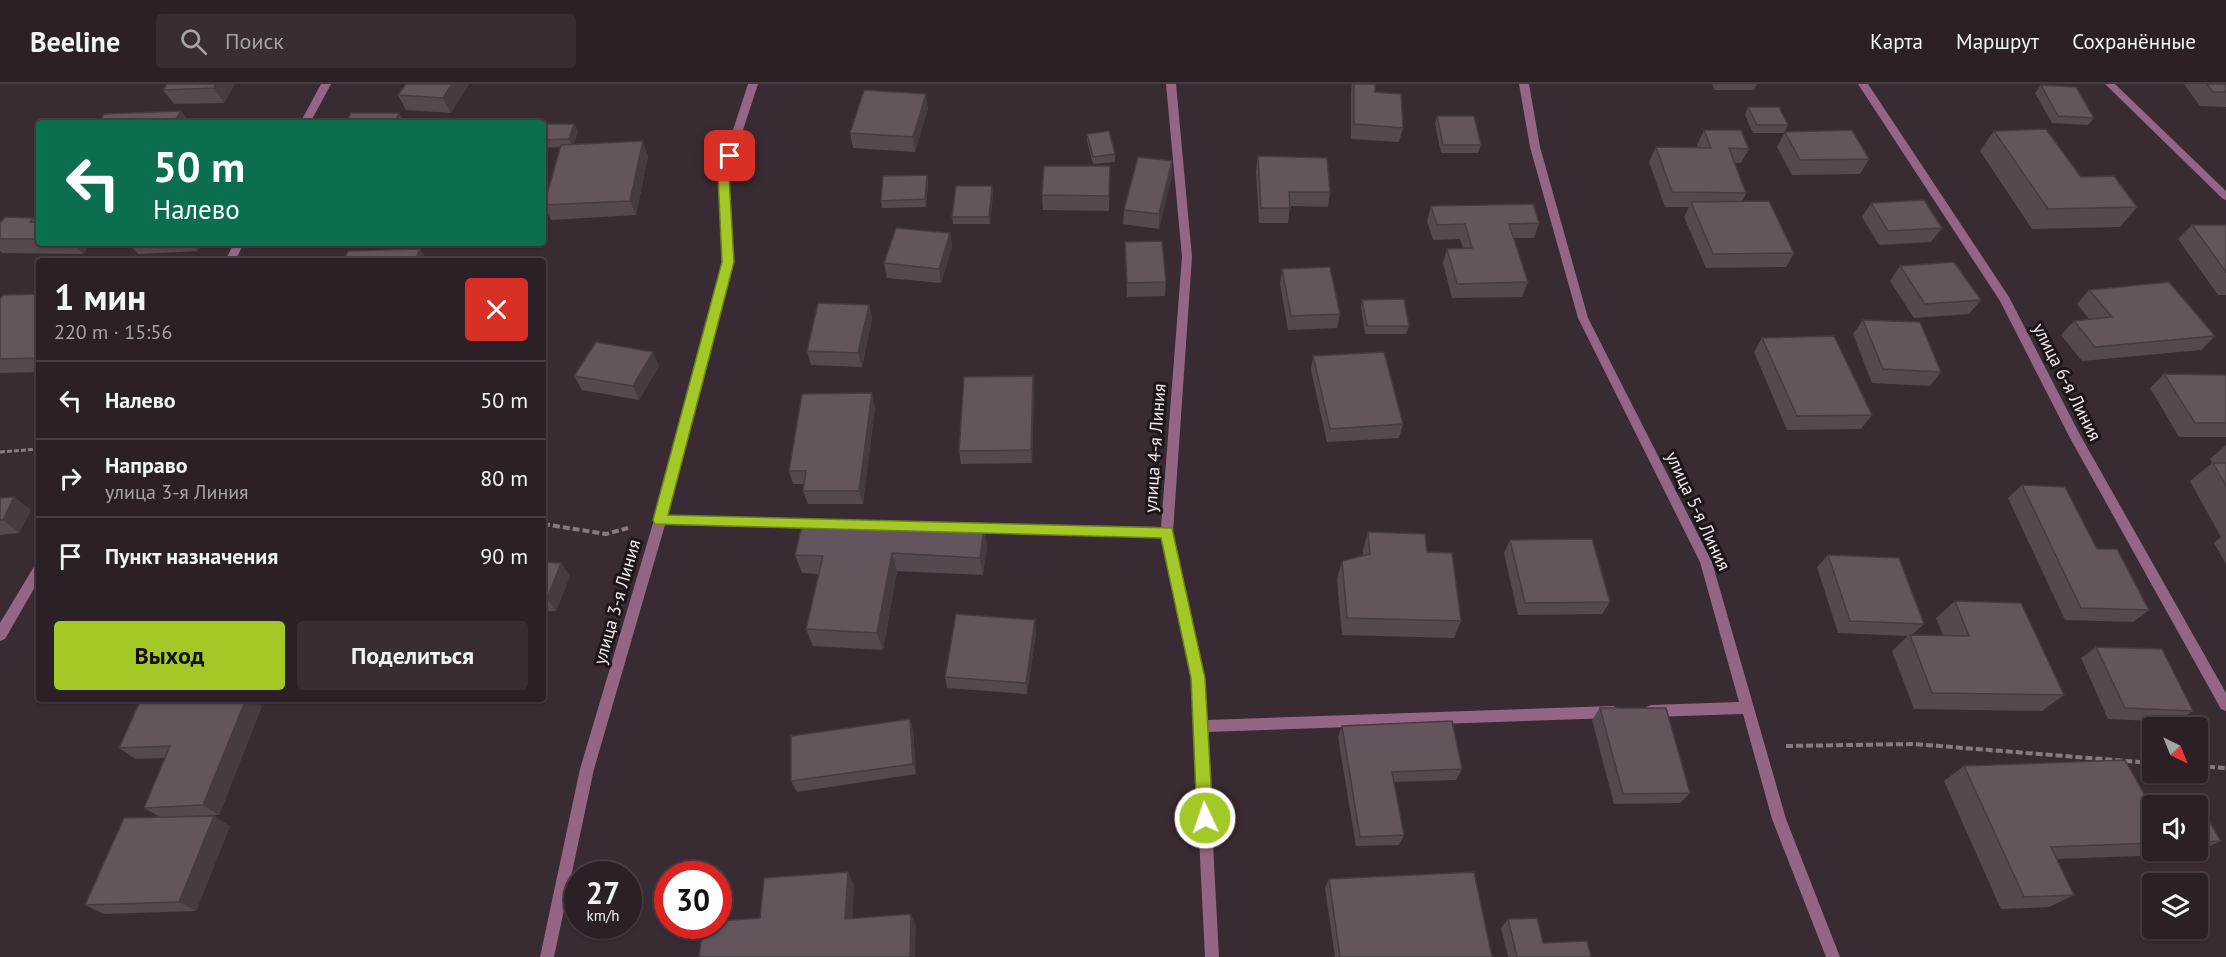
<!DOCTYPE html>
<html lang="ru">
<meta charset="utf-8">
<style>
body{margin:0;font-family:"PT Sans",sans-serif;background:#372d32;color:#f1f3f6;height:100vh;display:flex;flex-direction:column;font-size:22px;white-space:nowrap}
*{box-sizing:border-box;margin:0}
p{font-size:20px;color:#a6a3a7}
.icon{flex:none;width:33px;height:33px;fill:none;stroke:currentColor;stroke-width:2;stroke-linecap:round;stroke-linejoin:round}
.map{position:relative;flex:1;overflow:hidden}
.side{position:absolute;left:36px;top:174px;width:510px;height:444px;display:flex;flex-direction:column;background:#2b2026;border-radius:6px;box-shadow:0 2px 4px #0004,0 0 0 2px #473e43}
.side>*{flex:none}
.guide{position:absolute;left:36px;top:36px;width:510px;height:126px;border-radius:6px;box-shadow:0 2px 4px #0004,0 0 0 2px #473e43;background:#0b6e4f;color:#fff;overflow:hidden}
.needle{width:39px;rotate:137deg}
.buttons{position:absolute;left:2142px;top:633px;display:grid;gap:12px}
.buttons a{display:grid;place-items:center;width:66px;height:66px;border-radius:6px;background:#2b2026;box-shadow:0 2px 4px #0004,0 0 0 2px #473e43;font-size:30px}
.speed{position:absolute;left:564px;top:777px;display:flex;gap:12px;font-size:30px;font-weight:700;text-align:center}
.speed>*{display:grid;place-content:center;width:78px;height:78px;border-radius:50%;background:#2b2026;box-shadow:0 2px 4px #0004,0 0 0 2px #473e43;line-height:1}
.speed small{font-size:15px;font-weight:400}
.speed .limit{border:9px solid #d22;background:#fff;color:#111}
.pin{position:absolute;display:grid;place-items:center;width:51px;height:51px;color:#fff;margin:-26px;border-radius:12px;box-shadow:0 3px 9px #0006}
.me{position:absolute;width:66px;margin:-33px;rotate:357deg;stroke-linejoin:round;filter:drop-shadow(0 0 4px #0008)}
.turn{display:flex;align-items:center;gap:21px;height:126px;padding:0 18px;font-size:27px}
.turn .icon{width:78px;height:78px;stroke-width:2.5}
.turn b{display:block;font-size:42px;line-height:51px}
.round{display:grid;place-items:center;flex:none;width:63px;height:63px;border-radius:6px;background:#372d32}
.head{display:flex;align-items:center;justify-content:space-between;height:102px;padding:0 18px}
h1{font-size:36px;font-weight:600;line-height:45px}
.primary-button{display:flex;gap:12px;margin-top:auto;padding:12px 18px}
.primary-button a{flex:1;height:69px;border-radius:6px;background:#a4c825;color:#111;font-size:24px;font-weight:600;line-height:69px;text-align:center}
.primary-button a+a{background:#372d32;color:#f1f3f6}
ul{padding:0;list-style:none}
li{display:flex;align-items:center;gap:18px;height:78px;padding:0 18px;border-top:2px solid #473e43}
li div{flex:1}
li b{display:block;font-size:22px}
li em{font-style:normal}
header{display:flex;align-items:center;gap:36px;box-sizing:border-box;height:84px;padding:0 30px;background:#2b2026;border-bottom:2px solid #473e43}
header strong{font-size:28px}
nav{display:flex;gap:33px;margin-inline-start:auto;font-size:21px}
.search{width:420px;height:54px;background:#372d32;display:flex;align-items:center;gap:15px;box-sizing:border-box;padding:0 21px;border-radius:6px;color:#a6a3a7;font-size:22px}
.map>svg:first-child{display:block}
.lines{fill:none;stroke-linecap:round;stroke-linejoin:round}
.path-far1{stroke:#877a82;stroke-width:3;stroke-dasharray:5 2;stroke-linecap:butt}
.path{stroke:#877a82;stroke-width:4;stroke-dasharray:7 3;stroke-linecap:butt}
.minor{fill:#956683;fill-rule:evenodd}
.wall{fill:#564850;fill-rule:evenodd}
.shaded-wall{fill:#463b41}
.building{fill:#64545d;stroke:#463b41;stroke-width:1.5}
.route{fill:#a4c825;stroke:#6b8218;stroke-width:1.5}
.labels{text-anchor:middle;stroke-width:6;stroke-linejoin:round;paint-order:stroke}
.street-label{font-size:18px;fill:#f4eaf0;stroke:#1c161a}
</style>
<header>
<strong>Beeline</strong>
<div class="search"><svg class="icon" aria-label="search" viewBox="0 0 24 24"><circle cx="10" cy="10" r="6"/><path d="M15 15l6 6"/></svg>Поиск</div>
<nav><a>Карта</a><a>Маршрут</a><a>Сохранённые</a></nav>
</header>
<div class="map">
<svg width="2226" height="873" viewBox="0 0 2226 873">
<rect width="100%" height="100%" fill="#392b33"/>
<g class="lines">
<path class="path-far1" d="M0 368 39 365"/>
<path class="path" d="M543 440 606 450 628 444
M1786 662 1914 660 2152 679
M2198 682 2226 684"/>
<path class="minor" d="M321 0H331L310 39H300Z
M748 0H758L728 92 733 178 667 431 818 435 822 437 824 440 822 443 818 445 665 441 594 685 554 873H540L580 685 654 436 723 178 718 92Z
M1166 0H1176L1192 173 1173 448 1205 594 1207 636 1613 622 1618 624 1620 628 1618 632 1613 634 1207 648 1219 873H1205L1191 594 1162 453 946 448 942 447 940 443 942 439 946 438 1161 443 1182 173Z
M1519 0H1529L1540 63 1588 234 1712 478 1786 735 1840 873H1826L1772 735 1743 630 1651 633 1646 631 1644 627 1646 623 1651 621 1739 618 1700 478 1578 234 1530 63Z
M1858 0H1868L2009 213 2079 349 2226 609V627L2221 625 2070 354 2000 217Z
M2105 0H2115L2226 107V116L2223 115Z
M234 159H244L235 177H225Z
M39 480V496L5 555 0 557V539L35 481Z"/>
</g>
<path class="wall" d="M167 0H235L224 19 174 20 163 6Z
M469 0 451 29 406 26 398 11Z
M1352 0H1375V8L1403 44 1399 58 1351 55V7Z
M1712 0H1757L1754 6H1715Z
M2184 0H2226V23L2200 22Z
M2041 1 2094 34 2088 41 2052 39 2035 9Z
M1748 23 1788 41 1784 49H1753L1745 31Z
M928 24 915 68 853 64 850 49Z
M1437 32 1481 61 1478 69H1441L1435 39Z
M543 40H574L578 47 573 61 648 72 636 131 551 136 544 121 561 63 543 64Z
M1704 46 1749 65 1741 79H1735L1746 109 1742 118 1794 169 1786 183 1706 184 1684 133 1689 123H1665L1649 78 1656 63 1698 64 1697 61Z
M1994 47 2081 93 2137 123 2120 143 2032 145 1980 67Z
M1785 48 1869 75 1860 90 1792 91 1777 63Z
M1087 50 1115 70V78L1093 80 1087 57Z
M1258 72 1330 108 1328 123 1290 122 1288 139H1259L1256 87Z
M1110 82 1109 127 1043 126 1042 111Z
M927 91 928 99 926 123 882 124 881 117Z
M1172 92 1159 145 1123 140 1124 126Z
M992 102 993 109 990 140H953L952 133Z
M1871 119 1942 144 1931 158 1879 161 1862 133Z
M1431 122 1539 139 1534 154H1514L1528 198 1522 213 1452 214 1443 179 1447 165 1463 164 1460 155 1433 156 1427 137Z
M33 134 37 138H39V159H91L83 170 2 169 0 167V139Z
M2192 141H2226V211H2218L2178 155Z
M950 149 952 163 941 199 887 194 884 179Z
M1125 158 1166 198 1165 212 1127 213Z
M128 159H201L198 167 138 170Z
M1900 182 1981 216 1969 230 1914 234 1890 197Z
M1282 185 1340 230 1337 244 1288 246 1280 199Z
M2089 206 2215 252 2201 266 2082 277 2061 251 2074 237 2089 235 2077 220Z
M39 210V288L0 289V215Z
M1362 216 1409 242 1406 250H1365L1361 223Z
M869 221 872 235 862 283 811 281 807 267Z
M1863 236 1941 288 1930 302 1872 299 1853 250Z
M1762 254 1872 331 1861 345 1787 346 1754 268Z
M1313 272 1403 340 1399 354 1327 358 1311 286Z
M659 282 639 316 582 306 574 292Z
M2164 290 2226 291V353H2179L2150 304Z
M1033 292 1034 306 1032 379 961 380 959 367Z
M875 323 863 420H808L803 407 804 400H793L789 387Z
M2226 361V480L2214 459 2221 453 2190 397 2212 379 2210 375Z
M2022 401 2097 465 2149 526 2133 538 2065 536 2008 414Z
M0 414 31 426 19 449 0 451Z
M984 444 987 463 983 491 897 487 883 566 813 562 806 545 819 490 802 489 795 471Z
M1368 448 1427 468 1461 537 1454 554 1342 551 1337 495 1342 477 1363 472V466Z
M1510 456 1610 518 1602 530 1518 531 1504 469Z
M1828 471 1924 540 1912 551H1943L1936 534 1955 517 2064 611 2042 627 1914 625 1892 567 1908 552 1838 549 1817 483Z
M543 478 570 492 556 527H543Z
M1036 549 1027 610 947 604 945 593Z
M2096 563 2193 627 2175 638 2108 635 2081 574Z
M262 622 219 731 193 732 230 742 196 827 104 830 85 821 160 733 144 724 165 674 136 675 119 664Z
M1600 624 1690 709 1680 719 1614 720 1592 636Z
M910 635 913 646 916 690 797 708 791 697Z
M1342 642 1462 685 1456 696 1394 698 1404 751 1399 761 1356 762 1338 653Z
M2125 676 2147 715 2195 713 2221 757 2193 770 2057 775 2074 811 2049 823 2001 825 1944 697 1964 682ZM2152 722H2198V766H2152Z
M1329 795 1492 873H1335L1325 804Z
M1508 835 1543 859 1591 873H1508L1501 844Z"/>
<path class="shaded-wall" d="M216 0H235L224 19 214 4Z
M452 0H469L451 29 443 14Z
M926 10 928 24 915 68 913 53Z
M181 27 190 39H174Z
M399 29 405 39H394Z
M574 40 578 47 572 63 569 55Z
M643 57 648 72 636 131 630 117Z
M1172 77V92L1159 145V130Z
M927 91 928 99 926 123 925 115Z
M992 102 993 109 990 140 989 133Z
M950 149 952 163 941 199 939 185Z
M73 159H91L83 170Z
M191 159H201L198 167Z
M420 165 427 177H415Z
M869 221 872 235 862 283 858 269Z
M653 268 659 282 639 316 633 302Z
M1033 292 1034 306 1032 379 1031 366Z
M872 309 875 323 863 420 859 407Z
M14 413 31 426 19 449 3 436Z
M984 444 987 463 983 491 980 474Z
M892 469 897 487 883 566 877 549Z
M561 479 570 492 556 527 547 515Z
M1035 536 1036 549 1027 610 1026 599Z
M246 615H253L262 622 219 731 203 721Z
M910 635 913 646 916 690 913 680Z
M214 732 230 742 196 827 179 818Z
M848 788 854 801 852 847 845 835Z
M911 830 916 842 915 873H910Z"/>
<path class="building" d="M167 0H216L214 4 163 6Z
M406 0H452L443 14 398 11Z
M1354 0H1375V8L1401 10 1403 44 1354 40Z
M2207 0H2226V8H2213Z
M2041 1 2076 3 2094 34 2058 32Z
M864 6 926 10 913 53 850 49Z
M1748 23H1779L1788 41H1757Z
M181 27 174 39H99L104 30Z
M351 29H399L394 39H346Z
M1437 32H1474L1481 61H1443Z
M543 40H574L569 55 543 56Z
M2046 45 2081 93 2114 92 2137 123 2048 125 1994 47Z
M1704 46H1741L1749 65 1729 64 1746 109 1672 108 1656 63 1711 64Z
M1852 46 1869 75 1800 76 1785 48Z
M1109 47 1115 70 1093 73 1087 50Z
M643 57 630 117 544 121 561 61Z
M1258 72 1327 74 1330 108H1289L1290 124H1261Z
M1138 73 1172 77 1159 130 1124 126Z
M1044 82H1110L1109 112 1042 111Z
M927 91 925 115 881 117 883 92Z
M956 102H992L989 133H952Z
M1924 116 1942 144 1888 147 1871 119Z
M1769 117 1794 169 1713 170 1691 118Z
M1533 120 1539 139 1509 140 1528 198 1457 200 1447 165 1472 164 1465 140 1437 141 1431 122Z
M5 133 33 134 30 138H39V155H0V139Z
M2192 141H2226V188Z
M896 144 950 149 939 185 884 179Z
M1162 157 1166 198 1127 199 1125 158Z
M420 165 415 177H343L348 167Z
M1954 178 1981 216 1925 220 1900 182Z
M1330 183 1340 230 1291 232 1282 185Z
M2169 198 2215 252 2095 263 2074 237 2112 233 2089 206Z
M39 210V271L37 274 0 275V215L3 211Z
M1404 215 1409 242H1367L1362 216Z
M818 219 869 221 858 269 807 267Z
M1863 236 1920 238 1941 288 1883 285Z
M1834 252 1872 331 1797 332 1762 254Z
M596 258 653 268 633 302 574 292Z
M1384 268 1403 340 1330 345 1313 272Z
M2164 290 2226 291V339H2195Z
M1033 292 1031 366 959 367 964 293Z
M872 309 859 407H803L806 387H789L802 310Z
M2213 379H2226V402Z
M2022 401 2065 403 2097 465H2117L2149 526 2081 524Z
M14 413 3 436H0V414Z
M803 437 984 444 980 474 892 469 877 549 806 545 823 472 795 471Z
M1368 448 1425 450 1427 468 1452 469 1461 537 1347 534 1342 477 1370 470Z
M1592 455 1610 518 1525 519 1510 456Z
M1828 471 1899 474 1924 540 1850 537Z
M543 478 561 479 547 515H543Z
M1955 517 2021 519 2064 611 1932 609 1910 551 1969 552Z
M956 530 1035 536 1026 599 945 593Z
M2096 563 2162 565 2193 627 2125 624Z
M141 615H246L203 721 144 724 170 662 119 664Z
M1600 624H1666L1690 709 1623 710Z
M910 635 913 680 791 697V652Z
M1452 637 1462 685 1392 688 1404 751 1360 753 1342 642Z
M2125 676 2147 715 2195 713 2221 757 2198 758V722H2152V759L2051 763 2074 811 2024 813 1964 682Z
M214 732 179 818 85 821 124 734Z
M848 788 845 835 911 830 910 873H699L703 842H718V837L760 834 764 794Z
M1474 788 1492 873H1340L1329 795Z
M1537 834 1543 859 1587 857 1591 873H1517L1508 835Z"/>
<path class="route" d="M730 68 735 72 729 92 734 178 668 431 1172 444 1205 594 1213 734 1211 740 1205 742 1199 740 1197 734 1191 594 1161 454 655 440 653 436 722 178 718 92 724 72Z"/>
<g class="labels">
<g class="street-label">
<text transform="translate(2067 298) rotate(63)" y="6">улица 6-я Линия</text>
<text transform="translate(1155 364) rotate(-86)" y="6">улица 4-я Линия</text>
<text transform="translate(1698 427) rotate(65)" y="6">улица 5-я Линия</text>
<text transform="translate(617 518) rotate(-74)" y="6">улица 3-я Линия</text>
</g>
</g>
</svg>
<div class="buttons">
<a><svg class="needle" viewBox="-14 -14 28 28"><path d="M0-13l5 13h-10z" fill="#e53935"/><path d="M0 13l5-13h-10z" fill="#a6a3a7"/></svg></a>
<a><svg class="icon" aria-label="sound" viewBox="0 0 24 24"><path d="M4 9h4l5-4v14l-5-4H4zM17 9q2 3 0 6"/></svg></a>
<a><svg class="icon" aria-label="layers" viewBox="0 0 24 24"><path d="M12 4l9 5-9 5-9-5zM3 14l9 5 9-5"/></svg></a>
</div>
<div class="speed"><div>27<small>km/h</small></div><div class="limit">30</div></div>
<div class="pin" style="left:730px;top:72px;background:#d93025"><svg class="icon" aria-label="arrive" viewBox="0 0 24 24"><path d="M6 21V4h12l-3 4 3 4H6"/></svg></div>
<svg class="me" style="left:1205px;top:734px" viewBox="-20 -20 40 40"><circle r="17" fill="#a4c825" stroke="#fff" stroke-width="3"/><path d="M0-11L8 9 0 5-8 9z" fill="#fff"/></svg>
<div class="guide">
<div class="turn"><svg class="icon" aria-label="left" viewBox="0 0 24 24"><path d="M17 20v-9H6M10 6l-5 5 5 5"/></svg><div><b>50 m</b>Налево</div></div>
</div>
<section class="side">
<div class="head"><div><h1>1 мин</h1><p>220 m · 15:56</p></div><a class="round" style="background:#d93025;color:#fff"><svg class="icon" aria-label="close" viewBox="0 0 24 24"><path d="M6 6l12 12M18 6L6 18"/></svg></a></div>
<ul>
<li><svg class="icon" aria-label="left" viewBox="0 0 24 24"><path d="M17 20v-9H6M10 6l-5 5 5 5"/></svg><div><b>Налево</b></div><em>50 m</em></li>
<li><svg class="icon" aria-label="right" viewBox="0 0 24 24"><path d="M7 20v-9h11M14 6l5 5-5 5"/></svg><div><b>Направо</b><p>улица 3-я Линия</p></div><em>80 m</em></li>
<li><svg class="icon" aria-label="arrive" viewBox="0 0 24 24"><path d="M6 21V4h12l-3 4 3 4H6"/></svg><div><b>Пункт назначения</b></div><em>90 m</em></li>
</ul>
<div class="primary-button"><a>Выход</a><a>Поделиться</a></div>
</section>
</div>
